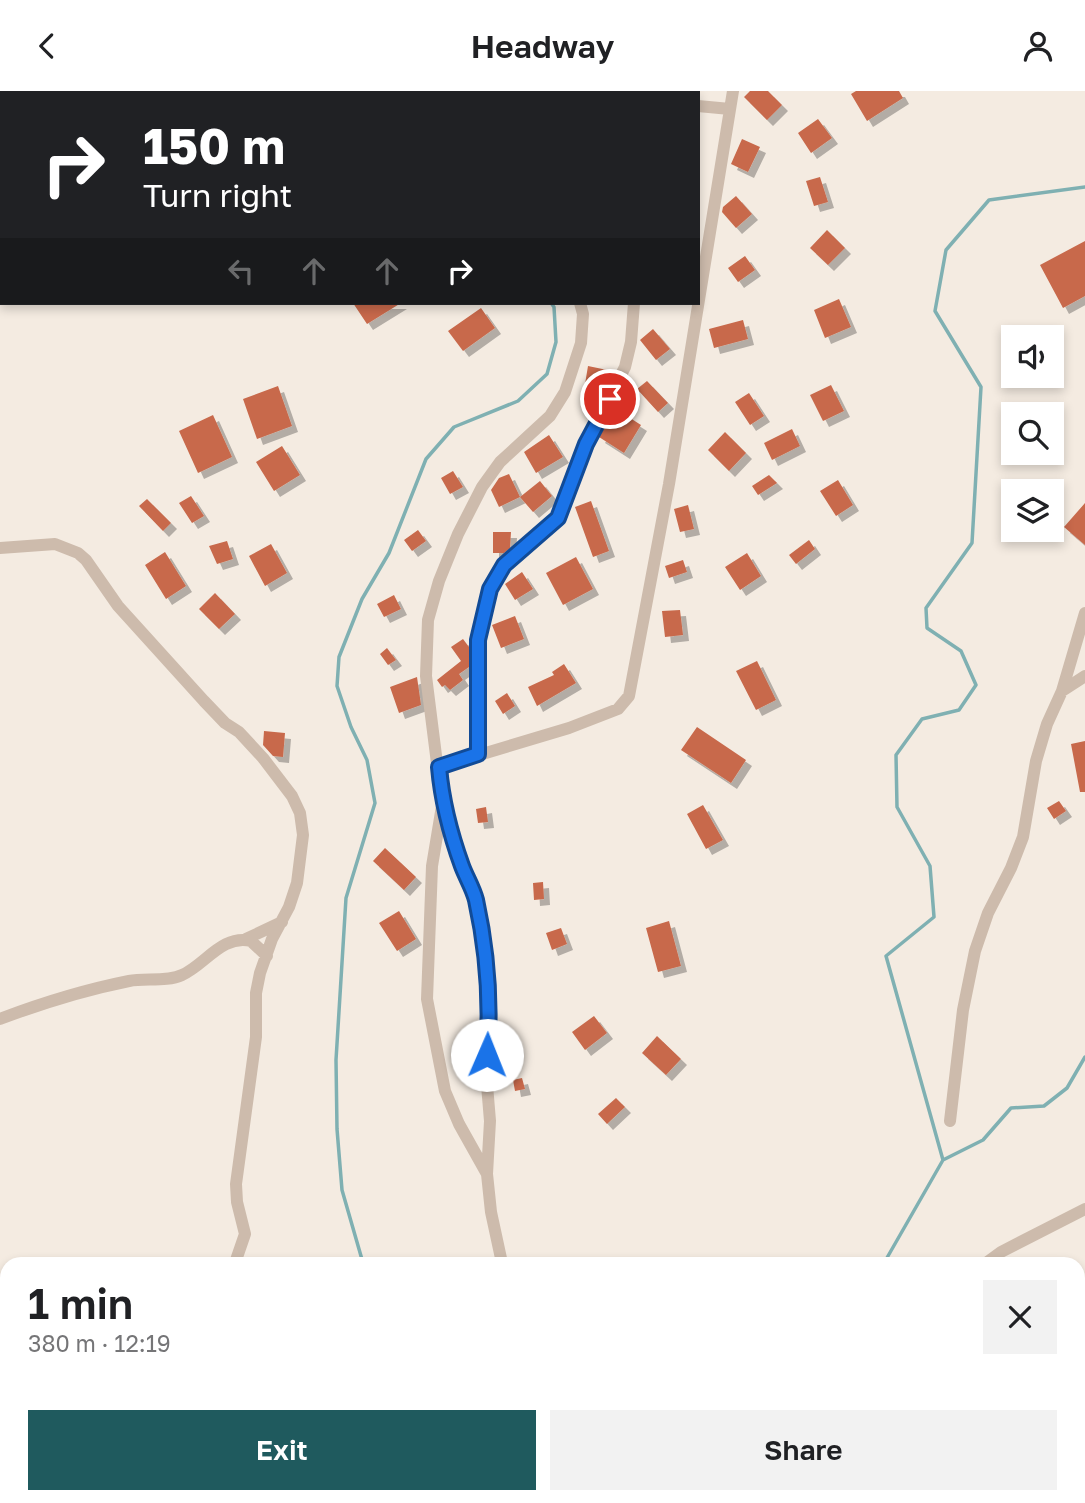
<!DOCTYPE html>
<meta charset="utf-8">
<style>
body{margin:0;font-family:"Golos Text",sans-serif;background:#f2f2f2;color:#202124;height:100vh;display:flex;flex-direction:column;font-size:26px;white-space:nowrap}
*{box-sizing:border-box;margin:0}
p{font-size:23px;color:#757577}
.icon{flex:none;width:38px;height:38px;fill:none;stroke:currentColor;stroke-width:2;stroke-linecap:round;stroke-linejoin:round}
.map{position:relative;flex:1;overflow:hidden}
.side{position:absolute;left:0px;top:1166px;width:1085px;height:247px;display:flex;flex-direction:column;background:#fff;border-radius:21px 21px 0 0;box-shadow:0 4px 10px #0003}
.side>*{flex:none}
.top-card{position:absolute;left:0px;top:0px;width:700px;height:214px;box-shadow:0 4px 10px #0003;background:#202124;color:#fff;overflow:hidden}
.buttons{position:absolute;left:1001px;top:234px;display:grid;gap:14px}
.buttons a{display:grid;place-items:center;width:63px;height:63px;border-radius:0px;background:#fff;box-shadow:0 4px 10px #0003;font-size:35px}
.pin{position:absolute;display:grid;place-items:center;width:60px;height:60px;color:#fff;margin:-30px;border:4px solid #fff;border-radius:50%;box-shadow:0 2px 7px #0007}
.me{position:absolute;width:77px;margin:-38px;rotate:1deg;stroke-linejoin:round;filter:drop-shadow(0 0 5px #0008)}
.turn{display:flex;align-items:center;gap:24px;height:147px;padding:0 28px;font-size:32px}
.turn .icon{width:91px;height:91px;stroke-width:2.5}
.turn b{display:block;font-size:49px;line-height:60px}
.lanes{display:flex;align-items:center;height:66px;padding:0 28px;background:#0003;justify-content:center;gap:35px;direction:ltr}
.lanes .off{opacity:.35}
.round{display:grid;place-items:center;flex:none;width:74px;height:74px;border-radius:0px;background:#f2f2f2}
.summary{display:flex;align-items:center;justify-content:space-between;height:119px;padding:0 28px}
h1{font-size:42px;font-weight:600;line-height:52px}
.cta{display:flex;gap:14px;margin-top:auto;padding:14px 28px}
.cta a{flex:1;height:80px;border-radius:0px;background:#1f5a5e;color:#fff;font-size:28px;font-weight:600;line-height:80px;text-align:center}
.cta a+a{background:#f2f2f2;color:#202124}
header{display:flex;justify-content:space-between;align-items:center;height:91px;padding:0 28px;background:#fff;font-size:32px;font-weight:600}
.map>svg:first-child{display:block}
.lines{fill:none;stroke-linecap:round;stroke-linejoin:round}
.stream{stroke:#7fb0b2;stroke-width:3.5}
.building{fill:#c8694b;filter:url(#shadow)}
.minor{stroke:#cdbbac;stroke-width:12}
.route-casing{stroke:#114b97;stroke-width:18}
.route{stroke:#1a73e8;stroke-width:12}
</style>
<header><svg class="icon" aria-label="back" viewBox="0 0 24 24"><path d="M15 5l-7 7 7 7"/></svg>Headway<svg class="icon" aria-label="person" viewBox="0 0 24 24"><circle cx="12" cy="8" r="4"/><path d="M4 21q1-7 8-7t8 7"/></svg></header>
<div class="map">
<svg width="1085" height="1412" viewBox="0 0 1085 1412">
<defs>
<filter id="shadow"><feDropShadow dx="6" dy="6" stdDeviation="0" flood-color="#0004"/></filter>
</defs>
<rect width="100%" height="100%" fill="#f4ebe1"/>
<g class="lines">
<path class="stream" d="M461 2V0
M943 1069 983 1049 1011 1017 1044 1015 1067 997 1085 966
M363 1172 342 1099 337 1038 336 969 346 807 375 712 367 669 351 636 337 595 339 566 362 508 389 462 426 368 454 336 518 310 547 283 556 251 554 216 551 212
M884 1172 943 1069 886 865 934 826 930 775 897 716 896 664 922 628 959 619 976 594 961 560 927 537 926 517 972 452 981 296 935 220 946 159 989 109 1085 96
M461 1405 466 1412
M709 1412V1405"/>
</g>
<path class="building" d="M750 0H768L782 14 767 29 744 6Z
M856 0H899L903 7 867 30 851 3Z
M818 28 832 47 811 62 798 42Z
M742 48 760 56 748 81 731 73Z
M820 86 828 111 814 115 806 90Z
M736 105 752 123 736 137 722 121 723 116Z
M827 139 845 157 828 174 810 157Z
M1085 150V205L1063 217 1040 174Z
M745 165 755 179 738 191 728 177Z
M839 208 851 236 825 247 814 219Z
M353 212H401L367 233Z
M481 217 495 237 463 260 448 240Z
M743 229 748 248 714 257 709 238Z
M653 238 670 258 656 269 640 249Z
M588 275 612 280 602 302 584 299Z
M647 290 668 312 658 321 637 298Z
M831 294 844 320 823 330 810 304Z
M278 295 292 335 257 348 243 308Z
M749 302 764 325 750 334 735 311Z
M616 318 641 334 624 362 599 346Z
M213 324 232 366 198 382 179 340Z
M792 338 800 355 772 369 764 352Z
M725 341 746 362 729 380 708 359Z
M549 344 563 366 536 382 524 361Z
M282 355 300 384 274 400 256 371Z
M453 380 463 396 450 403 441 387Z
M509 383 520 406 499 416 491 399 499 387Z
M769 384 777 392 758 404 752 395Z
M838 389 853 414 836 425 820 400Z
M540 390 552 405 533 421 520 406Z
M191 405 204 425 192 432 179 412Z
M147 408 171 432 163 440 139 415Z
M591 410 609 460 593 466 575 416Z
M1085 412V454L1064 436Z
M688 414 694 438 680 441 674 418Z
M418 439 426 450 412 460 404 449Z
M493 441H511L510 457 504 462H493Z
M809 449 815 458 796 473 789 464Z
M227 450 233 468 217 473 209 455Z
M271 453 287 482 265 495 249 465Z
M165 461 186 495 166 508 145 474Z
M747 462 761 485 740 499 725 476Z
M576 466 593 498 563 514 546 482Z
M683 469 687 481 669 487 665 475Z
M522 481 533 498 515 509 505 493Z
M215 502 235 523 219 538 199 518Z
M394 504 401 518 384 526 377 513Z
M680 519 683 544 665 546 662 520Z
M515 525 524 548 501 557 492 534Z
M463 548 469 556V576L459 583 463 589 450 599 445 594 442 596 437 589 461 570 451 556Z
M387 557 396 569 388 574 380 563Z
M757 570 776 609 756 619 736 580Z
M564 573 576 592 537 615 528 596 554 584 552 581Z
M417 586 421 614 399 622 390 596Z
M507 602 515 615 503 623 495 610Z
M697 636 746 669 731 692 681 659Z
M264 640 285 642 283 666 273 665 263 654Z
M1085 650V701H1080L1071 653Z
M1059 710 1066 720 1054 728 1047 717Z
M703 714 723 749 706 758 687 723Z
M486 716 488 731 478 732 476 718Z
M385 757 416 786 404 799 373 770Z
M543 791 544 808 534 809 533 792Z
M399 820 416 848 397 860 379 832Z
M669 830 681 875 658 881 646 837Z
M561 837 567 853 552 859 546 842Z
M594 925 607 942 585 959 572 941Z
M657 945 681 968 666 984 642 962Z
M522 987 525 998 515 1000 513 989Z
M616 1007 625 1016 607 1033 598 1023Z"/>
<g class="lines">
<path class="minor" d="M484 0V2
M645 0 646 2
M698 15 730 18
M0 457 55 453 78 462 86 469 118 515 204 610 225 632 239 641 263 667 292 705 300 722 303 744 297 792 289 816 272 848 260 882 256 902V946L236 1093 237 1111 245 1143 235 1172
M1062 600 1085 585
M478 663V549L490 498 504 474 557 427 586 353 625 276 631 251 634 212
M439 676 569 637 618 618 629 605 669 393 733 0
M442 715 432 775 427 908 445 1000 459 1033 487 1083
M246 848 282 831
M0 928C42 912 84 899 129 890 145 887 167 891 182 884 205 874 222 843 251 850L267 865
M950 1030 963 919 975 860 988 822 1011 777 1023 746 1036 670 1047 633 1062 600 1085 522
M502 1172 491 1121 487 1083 490 1030 486 982 489 945 487 888 475 807 463 779 442 712 426 585 428 529 439 490 458 443 482 396 500 371 550 325 565 301 581 252 583 223 580 212
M986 1172 1001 1161 1085 1118
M0 1328 7 1326
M394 1405 397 1412
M636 1405 638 1412"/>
</g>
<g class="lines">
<defs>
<path id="route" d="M487 964C491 913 487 859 476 809 473 797 466 786 462 775 450 742 442 711 439 676L478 663V549L490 498 504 474 558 427 586 353 610 308"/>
</defs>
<use href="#route" class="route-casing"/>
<use href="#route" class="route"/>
</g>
</svg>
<div class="buttons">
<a><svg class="icon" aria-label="sound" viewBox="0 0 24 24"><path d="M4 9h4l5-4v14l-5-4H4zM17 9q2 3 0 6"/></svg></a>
<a><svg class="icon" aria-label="search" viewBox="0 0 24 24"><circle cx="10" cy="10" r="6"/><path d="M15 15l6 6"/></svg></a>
<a><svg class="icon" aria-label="layers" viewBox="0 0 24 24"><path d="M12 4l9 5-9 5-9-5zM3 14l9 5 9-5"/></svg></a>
</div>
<div class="pin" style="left:610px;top:308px;background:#d93025"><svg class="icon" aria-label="arrive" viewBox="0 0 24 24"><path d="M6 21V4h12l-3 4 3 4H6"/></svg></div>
<svg class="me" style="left:487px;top:964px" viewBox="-20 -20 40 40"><circle r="19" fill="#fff"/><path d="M0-13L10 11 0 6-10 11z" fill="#1a73e8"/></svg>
<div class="top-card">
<div class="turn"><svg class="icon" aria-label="right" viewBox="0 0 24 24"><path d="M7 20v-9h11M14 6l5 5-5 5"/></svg><div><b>150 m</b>Turn right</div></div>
<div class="lanes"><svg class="icon off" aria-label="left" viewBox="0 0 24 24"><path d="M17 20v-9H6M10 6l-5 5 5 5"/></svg><svg class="icon off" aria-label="ahead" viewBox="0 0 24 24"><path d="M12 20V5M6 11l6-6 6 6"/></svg><svg class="icon off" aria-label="ahead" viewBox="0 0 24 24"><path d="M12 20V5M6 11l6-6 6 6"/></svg><svg class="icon" aria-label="right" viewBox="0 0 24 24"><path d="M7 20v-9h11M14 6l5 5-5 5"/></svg></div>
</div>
<section class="side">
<div class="summary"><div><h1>1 min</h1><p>380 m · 12:19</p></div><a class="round"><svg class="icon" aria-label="close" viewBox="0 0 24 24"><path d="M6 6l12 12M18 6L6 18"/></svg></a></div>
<div class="cta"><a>Exit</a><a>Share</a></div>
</section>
</div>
